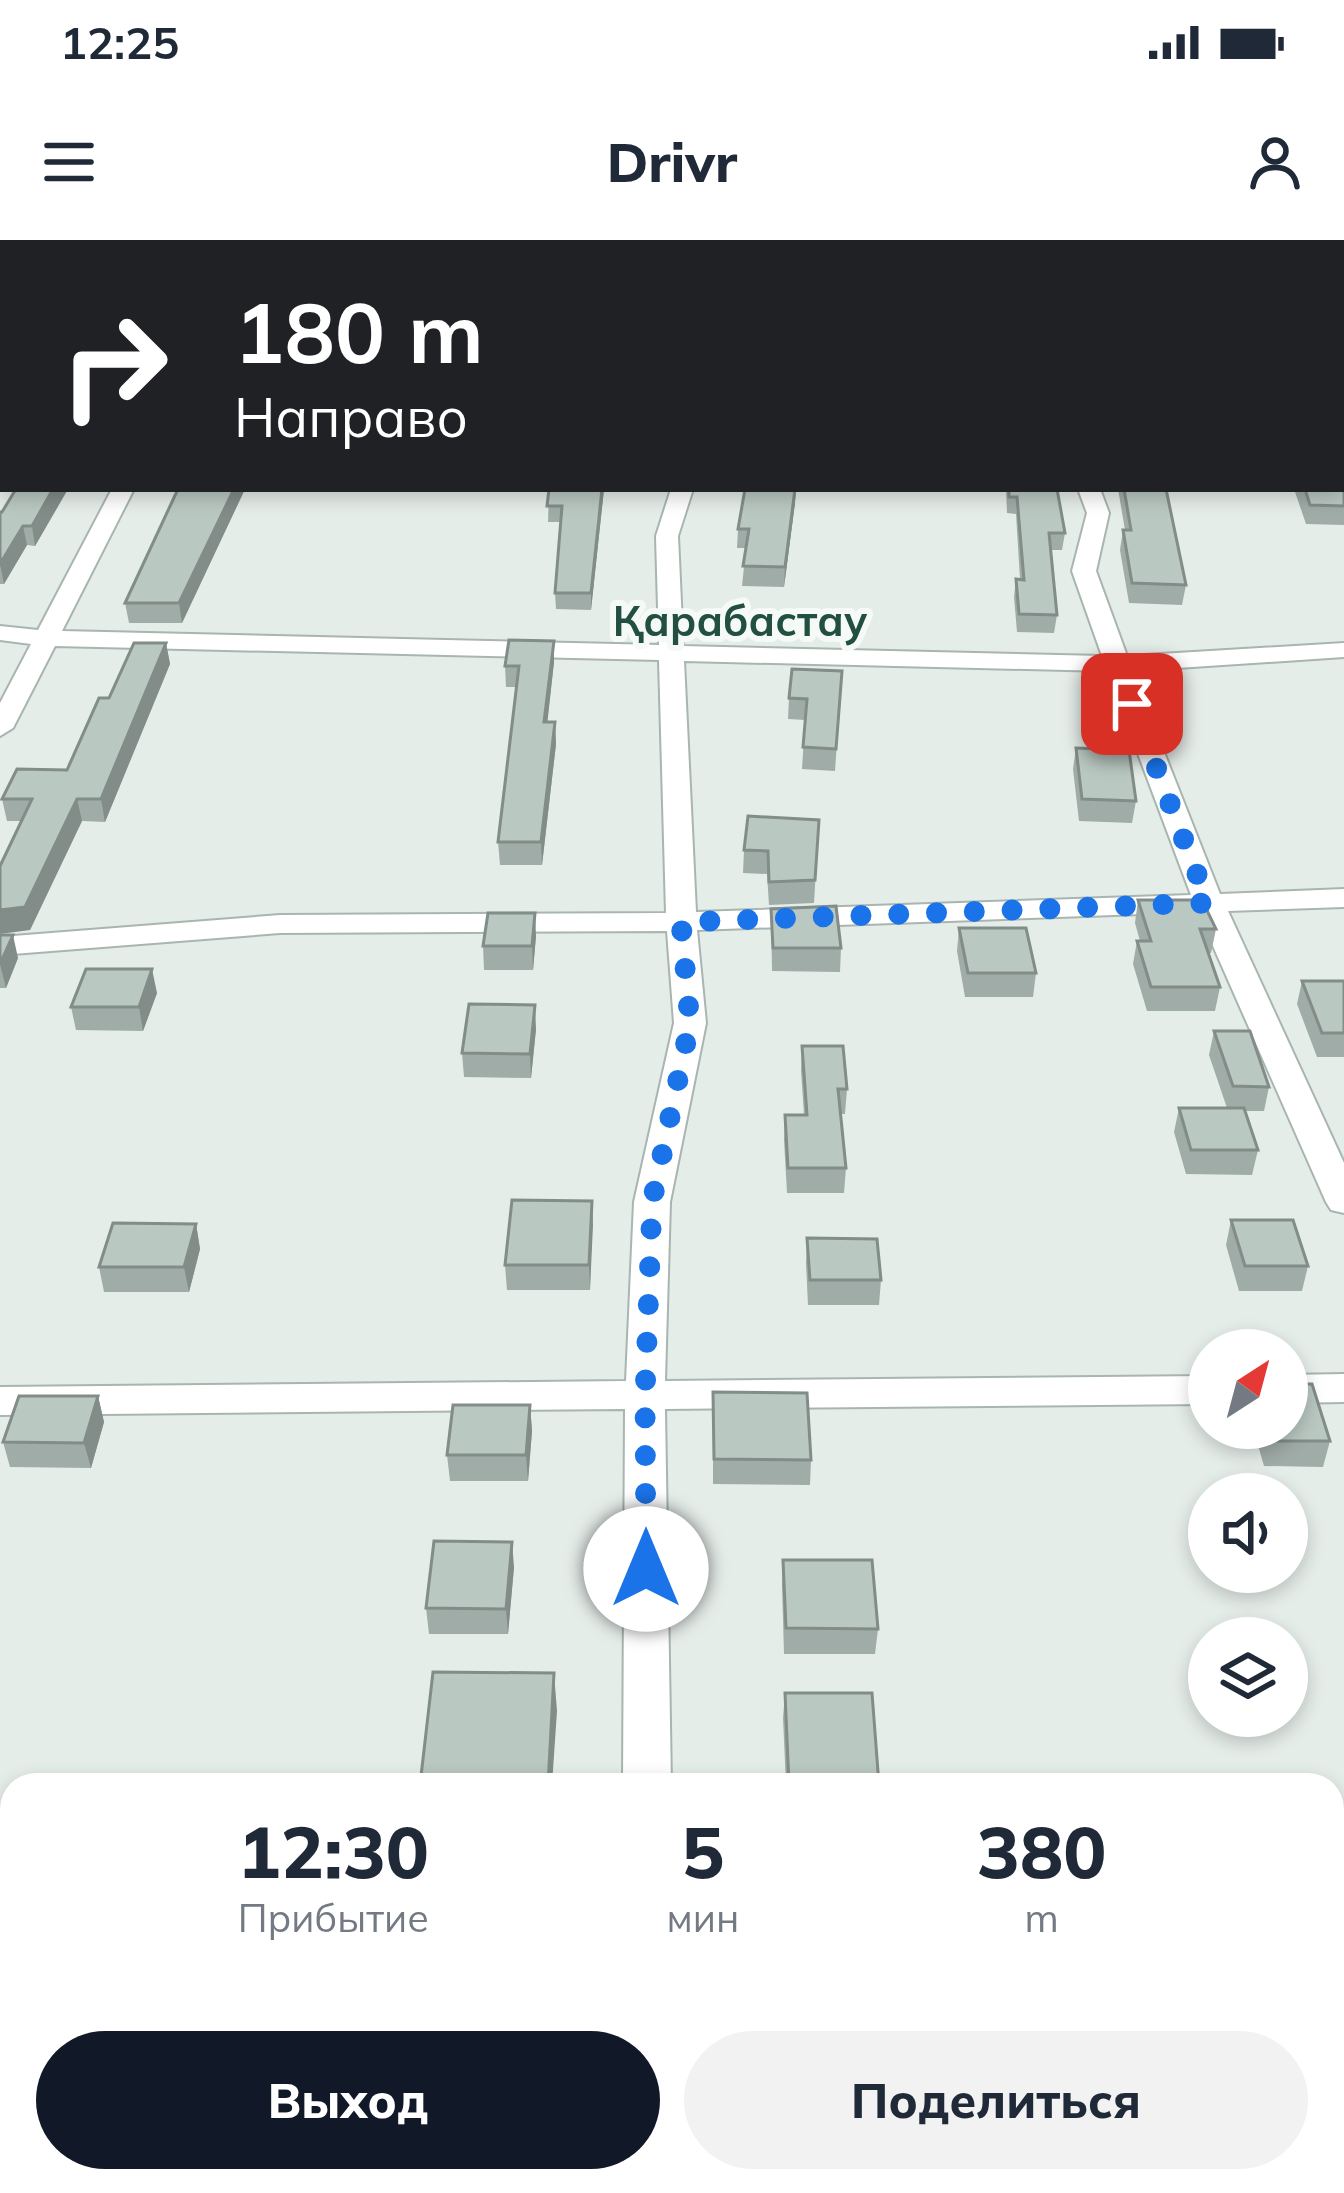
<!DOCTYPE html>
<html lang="ru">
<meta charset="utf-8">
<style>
body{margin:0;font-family:Mulish,sans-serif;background:#f2f2f3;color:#1f2937;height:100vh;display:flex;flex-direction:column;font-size:45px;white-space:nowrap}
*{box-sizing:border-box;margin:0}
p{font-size:39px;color:#747a83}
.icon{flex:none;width:66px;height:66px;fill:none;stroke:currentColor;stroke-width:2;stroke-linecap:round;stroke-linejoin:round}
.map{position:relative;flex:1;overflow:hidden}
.panel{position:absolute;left:0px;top:1533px;width:1344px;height:420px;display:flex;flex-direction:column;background:#fff;border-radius:36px 36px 0 0;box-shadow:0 6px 18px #0003}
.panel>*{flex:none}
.banner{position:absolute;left:0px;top:0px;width:1344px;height:252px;box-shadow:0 6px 18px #0003;background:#202124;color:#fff;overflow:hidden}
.needle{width:78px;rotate:36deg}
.fabs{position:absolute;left:1188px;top:1089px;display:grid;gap:24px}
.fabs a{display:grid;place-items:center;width:120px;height:120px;border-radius:50%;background:#fff;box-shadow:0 6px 18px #0003;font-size:60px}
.pin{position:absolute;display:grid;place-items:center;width:102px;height:102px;color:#fff;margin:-51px;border-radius:24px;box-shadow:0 6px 18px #0006}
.me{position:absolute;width:132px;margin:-66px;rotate:0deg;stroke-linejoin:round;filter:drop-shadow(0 0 9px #0008)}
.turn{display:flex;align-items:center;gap:42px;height:252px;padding:0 36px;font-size:54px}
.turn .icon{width:156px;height:156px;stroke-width:2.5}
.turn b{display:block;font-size:84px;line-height:102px}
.eta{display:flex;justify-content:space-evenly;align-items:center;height:204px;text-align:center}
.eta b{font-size:72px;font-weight:800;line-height:84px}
.cta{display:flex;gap:24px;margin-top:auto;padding:24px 36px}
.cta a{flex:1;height:138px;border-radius:72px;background:#111827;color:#fff;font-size:48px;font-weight:800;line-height:138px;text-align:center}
.cta a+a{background:#f2f2f3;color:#1f2937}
.status{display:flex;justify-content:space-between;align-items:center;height:84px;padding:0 60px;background:#fff;direction:ltr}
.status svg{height:33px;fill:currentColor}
header{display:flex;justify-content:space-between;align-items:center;height:156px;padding:0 36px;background:#fff;font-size:54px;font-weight:800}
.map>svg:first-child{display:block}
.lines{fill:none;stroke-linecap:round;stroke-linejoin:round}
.minor-casing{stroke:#a8b5b0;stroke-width:4}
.minor{fill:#fff;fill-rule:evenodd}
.wall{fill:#a0aca7}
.shaded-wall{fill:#828c88}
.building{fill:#bac8c2;stroke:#828c88;stroke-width:3}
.route{stroke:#1a73e8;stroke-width:21;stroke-dasharray:0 37.8}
.labels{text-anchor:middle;stroke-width:12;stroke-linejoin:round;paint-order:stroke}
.far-quarter-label{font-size:42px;font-weight:bold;fill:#224f42;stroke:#f5faf7}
</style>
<div class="status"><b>12:25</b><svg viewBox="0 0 49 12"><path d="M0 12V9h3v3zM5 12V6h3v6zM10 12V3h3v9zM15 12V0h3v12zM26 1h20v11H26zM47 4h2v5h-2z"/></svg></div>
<header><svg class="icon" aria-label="menu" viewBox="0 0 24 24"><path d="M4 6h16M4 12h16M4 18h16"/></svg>Drivr<svg class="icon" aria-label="person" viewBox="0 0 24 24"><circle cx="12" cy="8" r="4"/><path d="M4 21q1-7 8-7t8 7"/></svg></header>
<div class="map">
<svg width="1344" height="1953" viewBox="0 0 1344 1953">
<rect width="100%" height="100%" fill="#e5ede9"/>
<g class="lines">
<defs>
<path id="minor" d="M0 65H3V75H0Z
M1341 94H1344V106H1341Z
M0 215H3V227H0Z
M112 249H134L62 391 659 405 656 296 671 249H693L678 296 683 406 1102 416 1072 331 1087 273 1078 249H1100L1109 273 1096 331 1127 416 1344 403V417L1132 431 1220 654 1344 649V667L1228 671 1344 923V973L1331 970 1326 962 1198 672 697 690 706 783 670 962 665 1141 1209 1136V1164L665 1169 671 1545H623L625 1169 0 1175V1147L626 1141 634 962 674 783 667 691 280 693 0 715V697L280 675 666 673 659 420 55 406 13 488 0 496V463L31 404 0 400V386L38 390ZM684 421 1107 431 1191 655 696 672Z
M1344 1134V1162L1287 1163V1135Z
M1344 1827V1879L1332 1880V1828Z
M289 1941H483L478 1953H284Z
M622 1941H678L679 1953H623Z"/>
</defs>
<use href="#minor" class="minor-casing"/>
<use href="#minor" class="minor"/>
</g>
<path class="wall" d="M0 104H3V173H0Z
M1344 236V285L1306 284 1294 249H1341Z
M68 249 35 306 27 305 4 344H0V272Z
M178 249H245L182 383H129L125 363Z
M549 249H604L591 370 556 369 555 353 561 282H548Z
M1006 249H1057L1065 293 1062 310H1050L1057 375 1054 393 1017 392 1014 357 1016 339H1020L1016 274 1007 273Z
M1118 249H1166L1186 345 1182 365 1129 363 1120 310 1123 290H1125Z
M795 263 784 347 742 346 746 308H737L738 289Z
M166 403 170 424 105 582 82 581 30 690 21 581H7L2 559 67 530 109 458Z
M554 422 547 482H555L556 504 542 625H500L498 602 516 447H506L505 426Z
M842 431 835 531 802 529 805 480 788 479 789 458Z
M1076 508 1136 561 1132 583 1079 581 1073 529Z
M819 580 814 663 769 665 767 634 743 633 744 610Z
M1138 660 1216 689 1211 713H1208L1220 747 1215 771H1147L1133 724 1137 701H1140L1135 683Z
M771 669 841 708 840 732 772 731Z
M959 688 1036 733 1033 757H965L957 711Z
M0 695 18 718 6 748H0Z
M536 696 533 730H484L483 706Z
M1302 741H1344V817H1317L1297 764Z
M157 753 143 791 76 790 71 767Z
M536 789 531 838 464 837 462 813Z
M1214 791 1269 847 1264 871H1245L1258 910 1252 935 1186 934 1174 892 1179 868H1227L1209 815Z
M802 806 847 849 845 874H840L846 928 844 953H787L784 900 785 875H804L801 830Z
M592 961 590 1050H507L505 1025Z
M1231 980 1308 1026 1302 1051H1239L1226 1005Z
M196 984 200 1009 189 1052H104L99 1027Z
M807 998 881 1040 879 1065H808L806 1023Z
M713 1152 811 1220 810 1245 713 1244Z
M98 1156 104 1182 91 1228 10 1227 3 1202Z
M530 1165 532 1191 528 1241H450L447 1215Z
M1253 1188H1287L1330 1201 1323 1227 1264 1226Z
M783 1320 878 1389 875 1414H784L782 1345Z
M514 1327 508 1394H429L426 1368Z
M785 1453 879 1545H786L783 1478Z"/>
<path class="shaded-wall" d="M53 249H68L35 306 32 286Z
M234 249H245L182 383 179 363Z
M602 249H604L591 370V353Z
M796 249 795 263 784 347 785 327Z
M23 286 27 305 4 344 0 324Z
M554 401V422L545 504 544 482Z
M166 403 170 424 105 582 101 559Z
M555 482 556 504 542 625 541 602Z
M77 559 82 581 30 690 0 694V670Z
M535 673 536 696 533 730 532 706Z
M13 695 18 718 6 748 0 724Z
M152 729 157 753 143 791 139 767Z
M535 765 536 789 531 838 530 814Z
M592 961 593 985 590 1050 589 1025Z
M196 984 200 1009 189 1052 184 1027Z
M98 1156 104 1182 91 1228 84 1203Z
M530 1165 532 1191 528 1241 526 1215Z
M512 1302 514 1327 508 1394 506 1369Z
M554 1433 557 1471 552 1545H548Z"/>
<path class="building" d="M168 0H199L198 3H166Z
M283 0H344L343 3H282Z
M545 0H607L606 3H544Z
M942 0H1061L1062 3H942Z
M1200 0H1296L1299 3H1201Z
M0 104H3V156H0Z
M1341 228 1344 236V266L1310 265 1305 249H1341Z
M16 249H53L32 286H23L0 324V272H2Z
M178 249H234L179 363H125Z
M549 249H602L591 353H555L562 266H547Z
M745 249H795L785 327 743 326 749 289H738Z
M1009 249H1057L1065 293H1049L1057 375 1019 374 1016 339 1024 340 1017 257H1009Z
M1124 249H1166L1186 345 1132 343 1123 290H1131Z
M509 400 554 401 544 482H555L541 602H498L519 426H505Z
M134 403H166L101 559H77L25 667 0 670V626L32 559H2L17 529 67 530 99 458H109Z
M792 429 842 431 836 509 803 507 807 459 789 458Z
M1076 508 1129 510 1136 561 1082 559Z
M748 576 819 580 815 640 769 642 768 611 744 610Z
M1138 660H1202L1216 689H1200L1220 747H1151L1137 701H1151Z
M836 666 841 708H773L771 669Z
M488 673H535L532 706H483Z
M959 688H1026L1036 733H968Z
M0 695H13L0 724Z
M86 729H152L139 767H71Z
M1302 741H1344V793H1322Z
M469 764 535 765 530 814 462 813Z
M1214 791H1250L1269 847 1233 846Z
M802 806H843L847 849H838L846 928H788L785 875H807Z
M1179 868H1244L1258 910H1191Z
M512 960 592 961 589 1025H505Z
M1231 980H1293L1308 1026H1245Z
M113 983 196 984 184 1027H99Z
M807 998 877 999 881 1040H810Z
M1287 1144H1312L1330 1201H1270L1267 1188H1287Z
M713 1152 807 1153 811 1220 714 1219Z
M19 1156H98L84 1203 3 1202Z
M453 1165H530L526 1215H447Z
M434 1301 512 1302 506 1369 426 1368Z
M783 1320H872L878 1389 786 1388Z
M433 1432 554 1433 548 1545H420Z
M785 1453H872L879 1545H789Z
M812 1941H933L934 1953H813Z"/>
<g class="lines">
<path class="route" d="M646 1329 645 1156 652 962 690 783 681 682 1208 663 1132 464"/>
</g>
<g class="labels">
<g class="far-quarter-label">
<text x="740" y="396">Қарабастау</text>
</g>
</g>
</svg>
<div class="fabs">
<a><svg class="needle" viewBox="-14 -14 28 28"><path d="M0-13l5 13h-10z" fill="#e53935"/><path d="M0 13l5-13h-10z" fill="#747a83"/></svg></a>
<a><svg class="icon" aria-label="sound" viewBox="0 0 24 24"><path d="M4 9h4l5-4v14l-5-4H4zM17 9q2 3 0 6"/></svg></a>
<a><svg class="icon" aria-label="layers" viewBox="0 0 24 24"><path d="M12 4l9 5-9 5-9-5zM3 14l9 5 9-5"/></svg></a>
</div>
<div class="pin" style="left:1132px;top:464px;background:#d93025"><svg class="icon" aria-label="arrive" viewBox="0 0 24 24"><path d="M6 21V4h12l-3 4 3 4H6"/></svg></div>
<svg class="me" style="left:646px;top:1329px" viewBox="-20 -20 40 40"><circle r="19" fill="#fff"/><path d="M0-13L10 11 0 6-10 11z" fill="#1a73e8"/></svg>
<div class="banner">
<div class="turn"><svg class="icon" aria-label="right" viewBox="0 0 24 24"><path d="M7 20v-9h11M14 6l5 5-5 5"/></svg><div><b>180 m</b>Направо</div></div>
</div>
<section class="panel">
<div class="eta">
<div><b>12:30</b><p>Прибытие</p></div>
<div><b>5</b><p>мин</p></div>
<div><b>380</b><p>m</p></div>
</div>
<div class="cta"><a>Выход</a><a>Поделиться</a></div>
</section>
</div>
